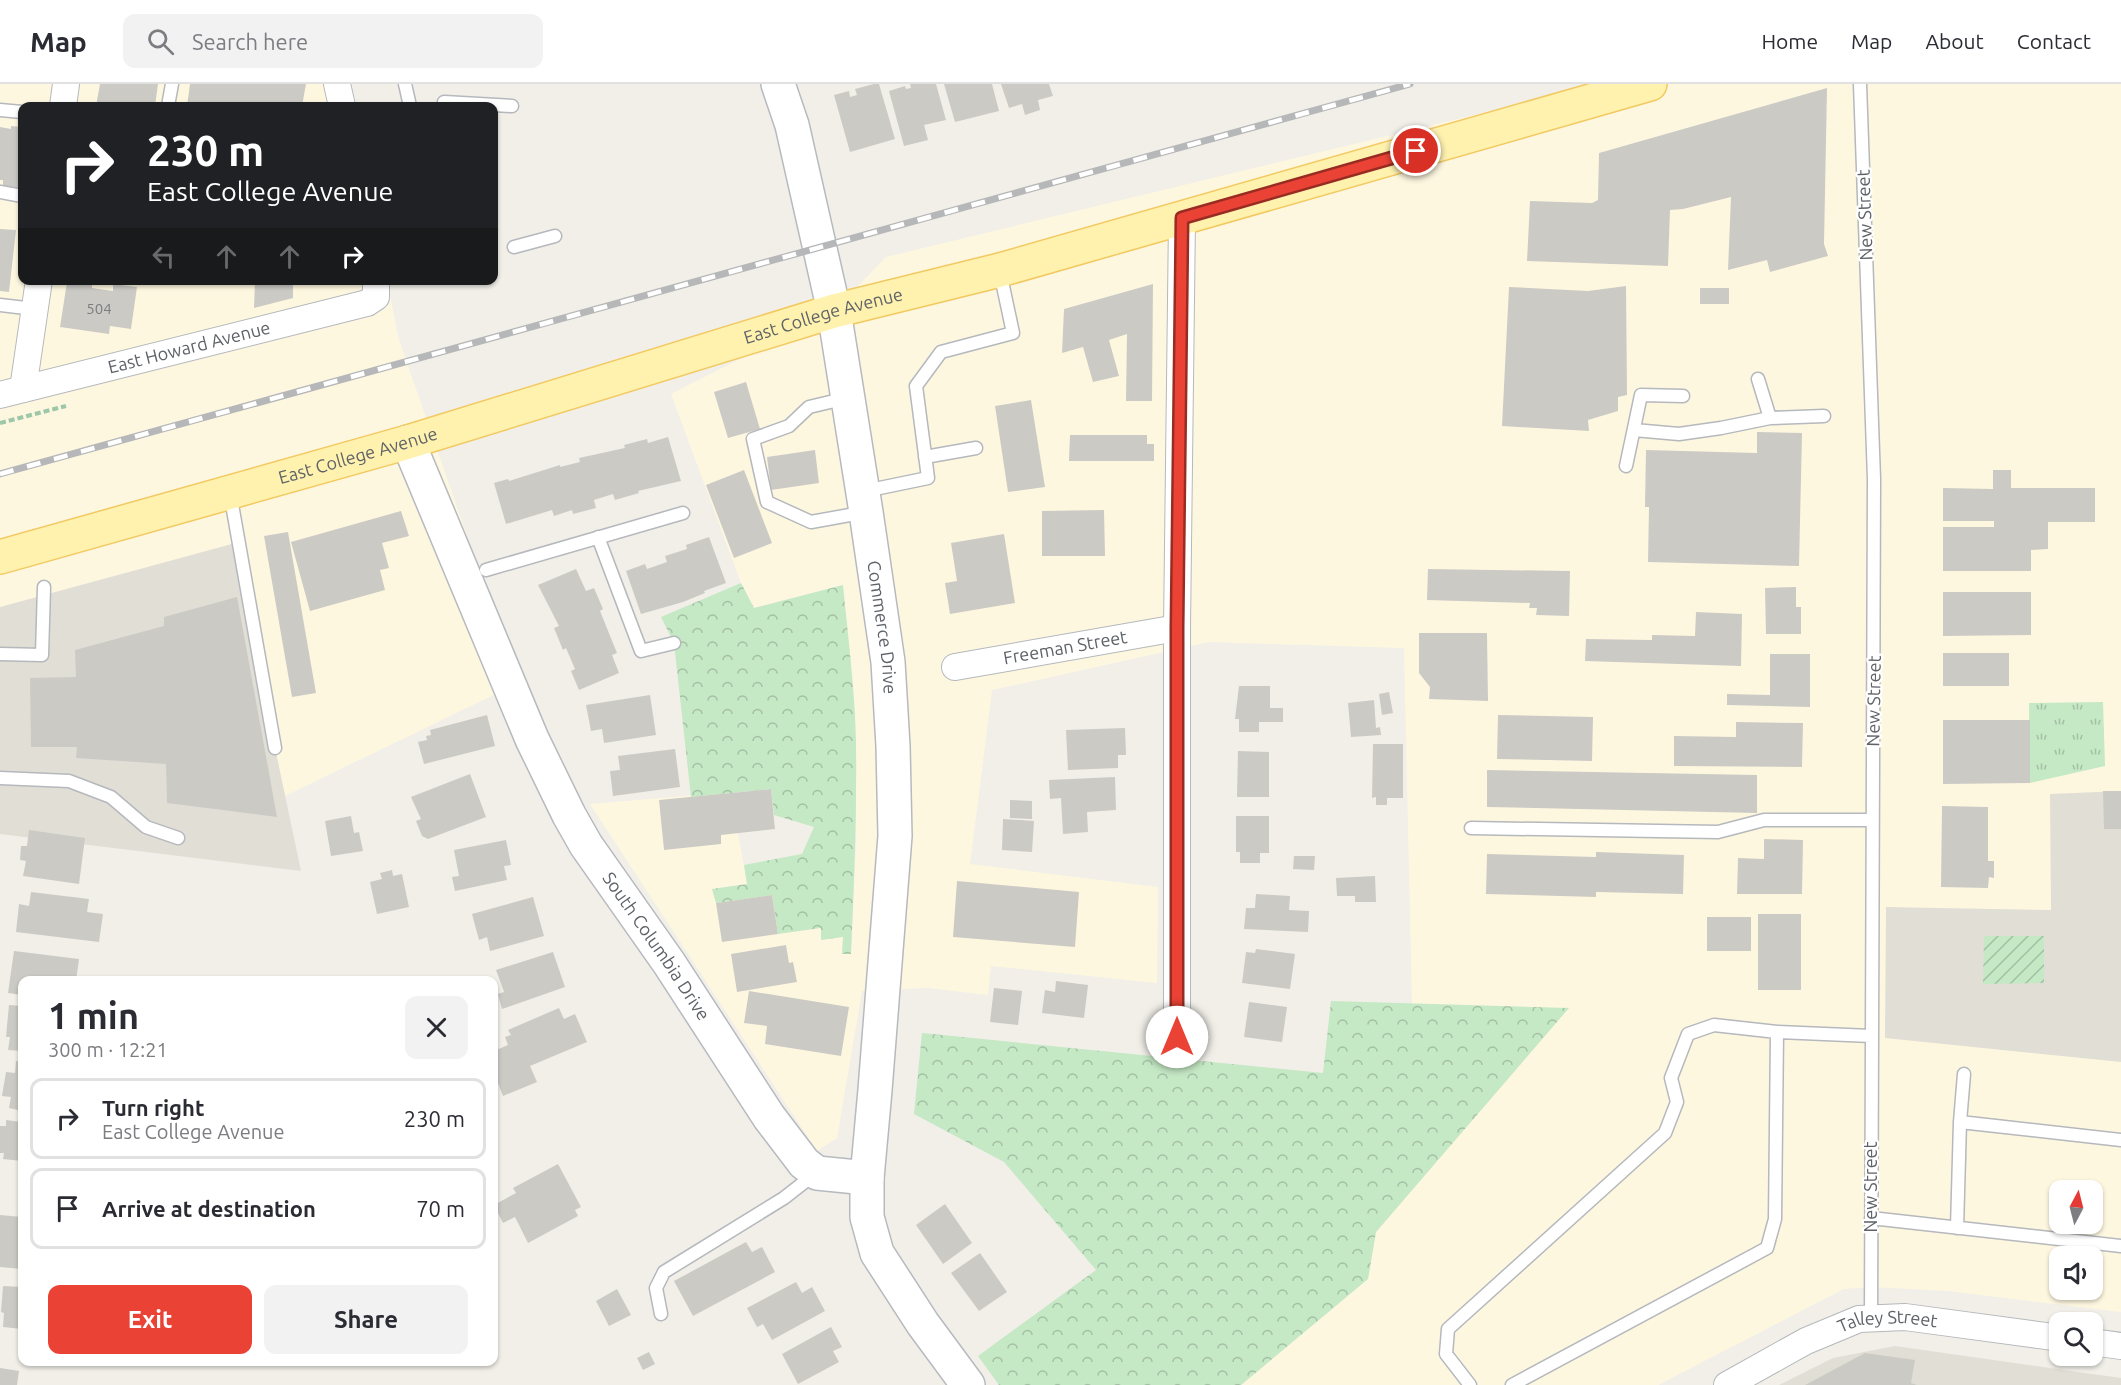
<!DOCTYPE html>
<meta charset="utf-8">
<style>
body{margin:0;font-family:Ubuntu,sans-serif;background:#f2f2f3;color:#2b2b33;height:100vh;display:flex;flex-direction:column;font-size:22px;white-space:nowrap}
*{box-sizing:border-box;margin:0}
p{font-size:20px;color:#7c7c81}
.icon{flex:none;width:33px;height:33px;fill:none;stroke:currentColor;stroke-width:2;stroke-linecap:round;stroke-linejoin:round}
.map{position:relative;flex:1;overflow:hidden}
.details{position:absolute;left:18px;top:892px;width:480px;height:390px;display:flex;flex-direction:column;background:#fff;border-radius:12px;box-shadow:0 2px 4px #0004}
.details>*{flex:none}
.hud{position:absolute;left:18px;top:18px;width:480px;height:183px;border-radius:12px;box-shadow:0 2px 4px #0004;background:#202124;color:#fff;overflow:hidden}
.needle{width:39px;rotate:7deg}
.controls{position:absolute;left:2049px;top:1096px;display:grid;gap:12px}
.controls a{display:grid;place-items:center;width:54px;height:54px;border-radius:12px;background:#fff;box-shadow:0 2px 4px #0004;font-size:30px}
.pin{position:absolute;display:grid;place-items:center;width:51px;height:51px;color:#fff;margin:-26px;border:3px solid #fff;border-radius:50%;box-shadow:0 2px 6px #0007}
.me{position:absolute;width:66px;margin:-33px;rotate:0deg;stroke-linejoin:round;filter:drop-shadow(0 0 4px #0008)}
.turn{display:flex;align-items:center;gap:21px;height:126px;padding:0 30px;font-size:27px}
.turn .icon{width:78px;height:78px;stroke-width:2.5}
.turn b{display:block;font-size:42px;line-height:51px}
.lanes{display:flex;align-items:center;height:57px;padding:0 30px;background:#0003;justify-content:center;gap:30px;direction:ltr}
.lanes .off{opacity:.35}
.round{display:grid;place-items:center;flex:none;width:63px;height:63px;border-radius:12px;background:#f2f2f3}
.summary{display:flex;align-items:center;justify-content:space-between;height:102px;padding:0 30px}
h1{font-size:36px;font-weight:700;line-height:45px}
.action{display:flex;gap:12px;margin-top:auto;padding:12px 30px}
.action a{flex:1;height:69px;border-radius:12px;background:#ea4335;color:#fff;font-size:24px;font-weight:700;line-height:69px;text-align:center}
.action a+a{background:#f2f2f3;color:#2b2b33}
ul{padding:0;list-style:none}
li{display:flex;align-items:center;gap:18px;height:81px;margin:0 12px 9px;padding:0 18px;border:3px solid #e1e1e2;border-radius:12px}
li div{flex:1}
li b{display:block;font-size:22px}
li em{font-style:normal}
header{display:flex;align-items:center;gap:36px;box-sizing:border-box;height:84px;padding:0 30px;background:#fff;border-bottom:2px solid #e1e1e2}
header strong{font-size:28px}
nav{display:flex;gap:33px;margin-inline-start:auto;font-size:21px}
.search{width:420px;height:54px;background:#f2f2f3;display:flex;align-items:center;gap:15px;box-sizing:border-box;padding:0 21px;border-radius:12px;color:#7c7c81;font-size:22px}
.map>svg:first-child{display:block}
.commercial{fill:#fef7e0;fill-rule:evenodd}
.education{fill:#e1ded6}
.forest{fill:url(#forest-crowns)}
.park{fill:url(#park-tufts)}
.garden{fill:url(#garden-furrows)}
.building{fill:#cccac5}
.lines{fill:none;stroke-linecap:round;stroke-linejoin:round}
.lane-casing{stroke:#b5b8bc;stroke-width:15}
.street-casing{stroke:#b5b8bc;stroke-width:28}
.secondary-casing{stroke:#b6babf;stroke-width:36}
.primary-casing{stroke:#f2c960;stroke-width:36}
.path{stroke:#9cc7a9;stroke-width:4;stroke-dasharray:6 3;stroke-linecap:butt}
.lane{stroke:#fff;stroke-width:12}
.street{stroke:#fff;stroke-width:26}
.secondary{stroke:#fff;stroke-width:33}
.primary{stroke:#fff2af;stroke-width:33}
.rail-casing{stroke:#b6b7b8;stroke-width:7}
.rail{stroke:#fff;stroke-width:4.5;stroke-dasharray:14;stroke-linecap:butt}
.route-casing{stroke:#982c22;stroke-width:15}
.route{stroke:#ea4335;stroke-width:10}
.labels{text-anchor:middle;stroke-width:4.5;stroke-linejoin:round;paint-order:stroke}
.number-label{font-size:15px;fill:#7a7d7f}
.street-label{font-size:18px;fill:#5f6368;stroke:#fff}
</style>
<header>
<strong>Map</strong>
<div class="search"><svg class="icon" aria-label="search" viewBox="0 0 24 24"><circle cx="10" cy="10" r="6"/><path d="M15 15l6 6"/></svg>Search here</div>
<nav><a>Home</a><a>Map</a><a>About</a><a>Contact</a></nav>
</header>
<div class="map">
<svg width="2121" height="1301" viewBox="0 0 2121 1301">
<defs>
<pattern id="forest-crowns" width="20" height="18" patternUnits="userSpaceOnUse" patternTransform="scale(1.5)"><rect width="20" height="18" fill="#c5e8c5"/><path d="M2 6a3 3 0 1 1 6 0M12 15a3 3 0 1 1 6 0" fill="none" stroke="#a3c0a4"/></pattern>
<pattern id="park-tufts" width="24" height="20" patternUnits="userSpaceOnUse" patternTransform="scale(1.5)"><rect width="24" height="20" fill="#c5e8c5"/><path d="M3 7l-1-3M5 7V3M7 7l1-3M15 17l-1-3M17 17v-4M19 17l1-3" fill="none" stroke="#a3c0a4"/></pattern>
<pattern id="garden-furrows" width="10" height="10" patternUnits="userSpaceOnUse" patternTransform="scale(1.5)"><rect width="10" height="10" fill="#c5e8c5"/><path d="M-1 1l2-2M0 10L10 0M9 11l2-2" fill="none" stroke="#a3c0a4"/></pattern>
</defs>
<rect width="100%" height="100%" fill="#f1efe8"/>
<path class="commercial" d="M0 0H347L352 22H22V196L387 197 399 256 518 599 285 712 231 460 0 528Z
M1585 0H2121V1228L1948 1207 1871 1203 1844 1205 1658 1301H1241L1368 1195 1376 1148 1568 925 1412 920 1404 564 1209 558 992 606 970 780 1158 803 1157 899 991 882 988 911 928 904 862 907 837 1054 817 1067 590 720 771 705 775 745 738 749 747 800 712 805 716 819 772 811 821 844 843 853 851 869 856 759V658L843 501 754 524 741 499 671 310 834 227 886 173 1499 25ZM2060 1107H2092V1140H2060ZM2060 1173H2092V1206H2060Z"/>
<path class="education" d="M232 460 301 787 0 750V523Z
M2121 707V978L1885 954 1886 823 2051 826 2050 710Z
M1895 1262 2121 1294V1301H1779L1833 1274Z"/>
<path class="forest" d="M741 499 754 524 843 501C848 553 855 606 856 660 857 730 854 800 851 870H842L843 853 821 856V844L778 850 772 811 716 819 712 805 747 800 744 781 802 770 814 743 774 731 771 705 691 713 674 559 661 533Z
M1331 917 1569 924 1376 1148 1368 1195 1241 1301H999L978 1272 1096 1186 1004 1078 914 1030 922 949 1323 989Z"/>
<path class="park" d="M2103 618 2105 682 2030 699 2029 619Z"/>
<path class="garden" d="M1984 852H2044V899L1983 900Z"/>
<path class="building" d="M100 0H158L155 22H96Z
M190 0H306L302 22H187Z
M874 0H879L895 55 850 68 834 11 849 7 850 13 857 11 855 5Z
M910 0H936L946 36 924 41 928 56 904 62 889 7 905 2 906 5 911 4Z
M944 0H992L999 27 955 38Z
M1001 0H1049L1053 12 1038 16 1040 26 1025 31 1022 20 1009 24Z
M1827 4 1824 160 1828 172 1770 188 1767 176 1728 186 1731 113 1683 125 1670 126 1668 182 1527 177 1530 117 1592 119 1598 116 1599 69Z
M11 42 22 43 21 105 3 103V96H0V43L11 45Z
M0 145 16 146 9 208 0 207Z
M166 196H210V200L166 198Z
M255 196H293V214L254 224Z
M67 198 92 201V204L113 207V200L137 203 131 245 110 242 109 250 60 243Z
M1153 200 1152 317H1126L1127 250 1109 256 1119 292 1093 298 1083 263 1062 269 1064 225Z
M1626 202 1627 311 1618 313V327L1588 336 1589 347 1502 342 1509 203 1588 207Z
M1700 204H1729V220H1700Z
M746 298 760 345 728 354 714 308Z
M1031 316 1045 403 1008 408 995 322Z
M1757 348 1802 349 1799 482 1648 478 1649 423H1645L1646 366 1757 369Z
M1070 351H1147V360H1154V377H1069Z
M668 353 681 397 638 407 639 409 615 416 613 410 594 416 596 424 573 430 572 426 554 432 552 426 506 440 494 399 508 395 509 397 560 381V383L580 378 579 374 625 364 624 361 647 355 648 359Z
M815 366 819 399 771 406 767 373Z
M744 386 772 459 734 474 706 401Z
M1993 386H2011V404H2095V438H2048V465L2031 466V487H1943V443H1994V437H1943V404L1993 405Z
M1104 426 1105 472H1042V427Z
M401 427 409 452 382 459 389 484 380 486 385 506 310 527 291 458Z
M288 448 316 609 292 613 264 452Z
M1004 450 1015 519 950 530 945 499 957 497 951 459Z
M709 453 726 499 704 507 705 509 683 518 641 530 626 487 645 480 647 485 667 478 665 472 687 465 686 461Z
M576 485 586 507 594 504 603 525 600 527 617 569 612 571 619 589 579 606 571 587 575 585 566 564 563 566 554 544 559 542 538 501Z
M1428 485 1570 487 1569 532 1536 531 1537 524H1529L1530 519 1427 516Z
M1796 503V523H1801V550H1766L1765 504Z
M1943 508H2031V551L1943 552Z
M237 513 277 733 167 719 166 680 76 674 77 663H31L30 594 76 593 75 566 164 542V533Z
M1696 528 1742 530 1741 582 1585 577 1586 555 1652 556V551L1695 552Z
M1419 549H1487L1488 617 1429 615 1430 603 1419 589Z
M1943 569H2009V602H1943Z
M1770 570H1810V623L1727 621V610L1770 611Z
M1239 602H1270V624H1283V638H1259V648H1239V635H1235Z
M1389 608 1393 629 1382 631 1379 610Z
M650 611 656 651 604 659 602 645 591 647 586 621Z
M1374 616 1376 644 1380 643 1381 651 1351 653 1348 619Z
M487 631 495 662 424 680 418 658 427 656 426 652 431 651 430 646Z
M1498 631 1593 633 1592 677 1497 675Z
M1943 636H2030V699L1943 700Z
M1736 638 1803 639 1802 683 1674 682V652L1736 653Z
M1125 644 1126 671H1118V684L1068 686 1066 646Z
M1373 660H1403V714H1387V721H1376V713L1372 714Z
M675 665 680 703 613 712 610 687 620 686 618 672Z
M1238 667 1269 668V713H1237Z
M1487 686 1757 691V729L1487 723Z
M470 690 486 733 428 755 422 752 416 737 421 735 411 713Z
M1115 693 1116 726 1087 728 1088 748 1063 750 1061 714 1050 715 1049 696Z
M771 705 775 745 721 751V760L664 766 659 716Z
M2103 707H2121V745H2104Z
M1010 716 1032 717V735L1010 734Z
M1942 722 1988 723V777H1994V794L1989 793 1988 804 1941 803Z
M351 732 354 749 359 748 363 767 331 772 325 737Z
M1236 732H1269V769H1260V779H1240V768H1236Z
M1003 735 1034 737 1032 768 1002 766Z
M29 746 85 754 79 800 23 792 26 777 20 776 21 762H27Z
M1764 755 1803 756 1802 810H1737L1738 774 1764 775Z
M506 756 511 781 504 782 507 796 455 807 452 793 459 792 454 766Z
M1596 768 1684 771 1683 810 1596 808V813L1486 810 1487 770 1596 773Z
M1294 772H1315L1314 786 1293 785Z
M392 786 393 792 402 790 409 823 377 830 370 798 382 795 380 789Z
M1375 792 1376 818H1355V812H1337L1336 794Z
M957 797 1079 808 1075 863 953 853Z
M31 808 89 815 87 828 103 830 99 858 16 848 19 820 29 822Z
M1256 810 1290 812 1289 826 1309 827 1308 848 1244 845 1246 824H1255Z
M772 811 778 850 722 858 716 819Z
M533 813 544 852 490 867 487 853 479 856 472 830Z
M1758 830H1801V906H1758Z
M1707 833H1751V867H1707Z
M786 861 789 879 793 878 797 898 737 908 731 870Z
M1256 865 1295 870 1290 905 1242 899 1246 868 1255 869Z
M14 867 79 875 76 897H22V911L8 909Z
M553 868 565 903 502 925 498 910 504 908 496 886Z
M1056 897 1088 901 1084 934 1042 929 1045 906 1055 908Z
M994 904 1022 907 1018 941 990 938Z
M749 907 849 923 841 972 765 960 767 942 744 939Z
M1249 918 1287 923 1282 958 1244 953Z
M9 921 22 922V967L8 966 10 953H6Z
M559 924 564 935 575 930 587 958 530 982 537 998 503 1012 494 989V974L495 973 494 967 508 961 505 953 511 951 508 946Z
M16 977 22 978V1027L9 1024 11 1013 2 1012 6 988 15 989Z
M6 1036 22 1038V1077L3 1075 4 1069H0V1042H6Z
M558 1080 581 1123 575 1126 578 1132 528 1159 515 1133 503 1139 494 1121 516 1109 513 1104Z
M945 1120 972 1159 943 1180 916 1141Z
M0 1131 22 1133V1185L0 1183Z
M746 1158 752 1168 762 1163 775 1188 693 1232 674 1197Z
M980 1169 1007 1208 979 1227 951 1189Z
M796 1198 802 1209 812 1203 825 1227 772 1256 763 1240 757 1243 747 1224Z
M3 1202 22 1203V1245L3 1243 4 1229 1 1228Z
M617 1205 631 1231 609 1242 596 1217Z
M831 1243 842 1263 833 1267 839 1278 798 1300 782 1270Z
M649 1268 655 1280 643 1286 637 1274Z
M1865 1269 1915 1276 1911 1299 1917 1301H1805Z
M0 1284 19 1287 17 1301H0Z"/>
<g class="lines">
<defs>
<path id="lane" d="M405 0 410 22
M1860 0 1874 395 1871 1235
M444 18 512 22
M168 22 172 0
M0 26 22 28
M0 108 22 112
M514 163 555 152
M0 221 34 225
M1758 295 1770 334
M847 314 809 323 789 342 753 355 767 418 811 438 866 428
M1634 346 1679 350 1721 344 1770 334 1824 332
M925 373 976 364
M1626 382 1641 311 1683 312
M865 407 928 394 916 302 941 268 1013 249 1000 188
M230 409 275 664
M598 453 641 567 674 559
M486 486 683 429
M0 570 42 571 44 503
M0 694 69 697 111 713 146 743 178 754
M1471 744 1718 748 1764 736H1872
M1960 1038 1964 990
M1871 1134 2121 1162
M1957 1144 1960 1038 2121 1056
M661 1230 656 1204 664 1188 784 1114 816 1089
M1470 1301 1446 1270 1448 1245 1665 1049 1677 1018 1671 994 1688 950 1714 941 1777 948 1871 952
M1512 1301 1767 1164 1775 1135 1777 948"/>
<g id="street">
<path d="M337 0 342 22"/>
<path d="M63 22 66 0"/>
<path d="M23 305 39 196"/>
<path id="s1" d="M0 311 367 219 376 213V196"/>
<path id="s2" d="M955 583 1177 544"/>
<path d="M1177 953V544L1182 134"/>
<path d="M2092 1258 2121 1262"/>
<path id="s3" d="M1727 1301 1806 1257 1859 1235 1905 1233 2060 1254"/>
</g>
<g id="secondary">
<path id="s4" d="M778 0 792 41 834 227 866 428 888 578 893 662 895 752 875 1006 867 1094V1133L877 1169 923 1240 968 1301"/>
<path id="s5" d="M408 358 532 655 569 731 586 761 669 879 769 1033 804 1079 817 1089 867 1094"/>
</g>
<g id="primary">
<path id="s6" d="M0 473 408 358 834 227 1000 186 1650 0"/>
</g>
</defs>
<use href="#lane" class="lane-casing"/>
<use href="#street" class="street-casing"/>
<use href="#secondary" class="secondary-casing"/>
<use href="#primary" class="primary-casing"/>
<path class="path" d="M0 339 66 322"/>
<use href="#lane" class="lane"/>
<use href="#street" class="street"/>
<use href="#secondary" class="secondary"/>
<use href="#primary" class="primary"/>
<defs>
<path id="rail" d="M0 390 1410 0"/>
</defs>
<use href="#rail" class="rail-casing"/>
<use href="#rail" class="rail"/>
</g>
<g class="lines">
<defs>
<path id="route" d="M1177 953V544L1182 134 1416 67"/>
</defs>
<use href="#route" class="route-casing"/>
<use href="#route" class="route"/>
</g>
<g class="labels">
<g class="number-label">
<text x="99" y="230">504</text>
</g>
<g class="street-label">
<text transform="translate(1865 131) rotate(-92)" y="6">New Street</text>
<text dy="6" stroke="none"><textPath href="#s6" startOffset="858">East College Avenue</textPath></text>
<text dy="6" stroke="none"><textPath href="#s1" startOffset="195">East Howard Avenue</textPath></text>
<text dy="6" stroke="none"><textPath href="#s6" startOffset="372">East College Avenue</textPath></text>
<text dy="6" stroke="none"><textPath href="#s4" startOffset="554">Commerce Drive</textPath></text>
<text dy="6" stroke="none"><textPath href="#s2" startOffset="112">Freeman Street</textPath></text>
<text transform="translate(1874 617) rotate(-89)" y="6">New Street</text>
<text dy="6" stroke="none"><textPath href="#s5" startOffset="564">South Columbia Drive</textPath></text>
<text transform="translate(1871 1103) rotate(-90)" y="6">New Street</text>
<text dy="6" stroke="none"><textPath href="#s3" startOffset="176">Talley Street</textPath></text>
</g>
</g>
</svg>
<div class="controls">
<a><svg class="needle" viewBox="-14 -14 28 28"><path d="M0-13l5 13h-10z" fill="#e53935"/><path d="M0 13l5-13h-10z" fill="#7c7c81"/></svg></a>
<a><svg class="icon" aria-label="sound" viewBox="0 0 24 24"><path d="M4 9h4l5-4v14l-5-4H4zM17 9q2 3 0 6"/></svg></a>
<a><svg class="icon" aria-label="search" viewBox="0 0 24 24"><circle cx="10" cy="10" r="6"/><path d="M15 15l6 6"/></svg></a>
</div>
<div class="pin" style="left:1416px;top:67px;background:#d93025"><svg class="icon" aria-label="arrive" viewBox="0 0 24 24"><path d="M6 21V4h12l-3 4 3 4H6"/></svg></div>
<svg class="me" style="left:1177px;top:953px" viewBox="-20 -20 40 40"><circle r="19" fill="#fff"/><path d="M0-13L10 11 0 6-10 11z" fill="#ea4335"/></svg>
<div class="hud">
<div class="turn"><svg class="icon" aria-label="right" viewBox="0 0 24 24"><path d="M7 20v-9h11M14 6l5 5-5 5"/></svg><div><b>230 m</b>East College Avenue</div></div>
<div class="lanes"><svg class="icon off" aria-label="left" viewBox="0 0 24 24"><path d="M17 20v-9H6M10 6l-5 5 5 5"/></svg><svg class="icon off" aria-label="ahead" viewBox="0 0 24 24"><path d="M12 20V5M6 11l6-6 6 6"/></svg><svg class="icon off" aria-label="ahead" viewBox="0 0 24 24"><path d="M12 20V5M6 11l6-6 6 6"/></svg><svg class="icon" aria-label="right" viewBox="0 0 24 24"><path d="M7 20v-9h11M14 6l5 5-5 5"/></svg></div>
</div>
<section class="details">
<div class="summary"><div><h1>1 min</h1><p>300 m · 12:21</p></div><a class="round"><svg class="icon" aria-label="close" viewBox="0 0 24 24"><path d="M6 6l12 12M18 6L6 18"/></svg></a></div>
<ul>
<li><svg class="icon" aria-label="right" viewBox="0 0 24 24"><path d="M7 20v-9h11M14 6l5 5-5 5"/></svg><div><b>Turn right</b><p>East College Avenue</p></div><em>230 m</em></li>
<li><svg class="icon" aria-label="arrive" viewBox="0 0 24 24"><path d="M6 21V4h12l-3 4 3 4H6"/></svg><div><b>Arrive at destination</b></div><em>70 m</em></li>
</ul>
<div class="action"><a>Exit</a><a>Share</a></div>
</section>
</div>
